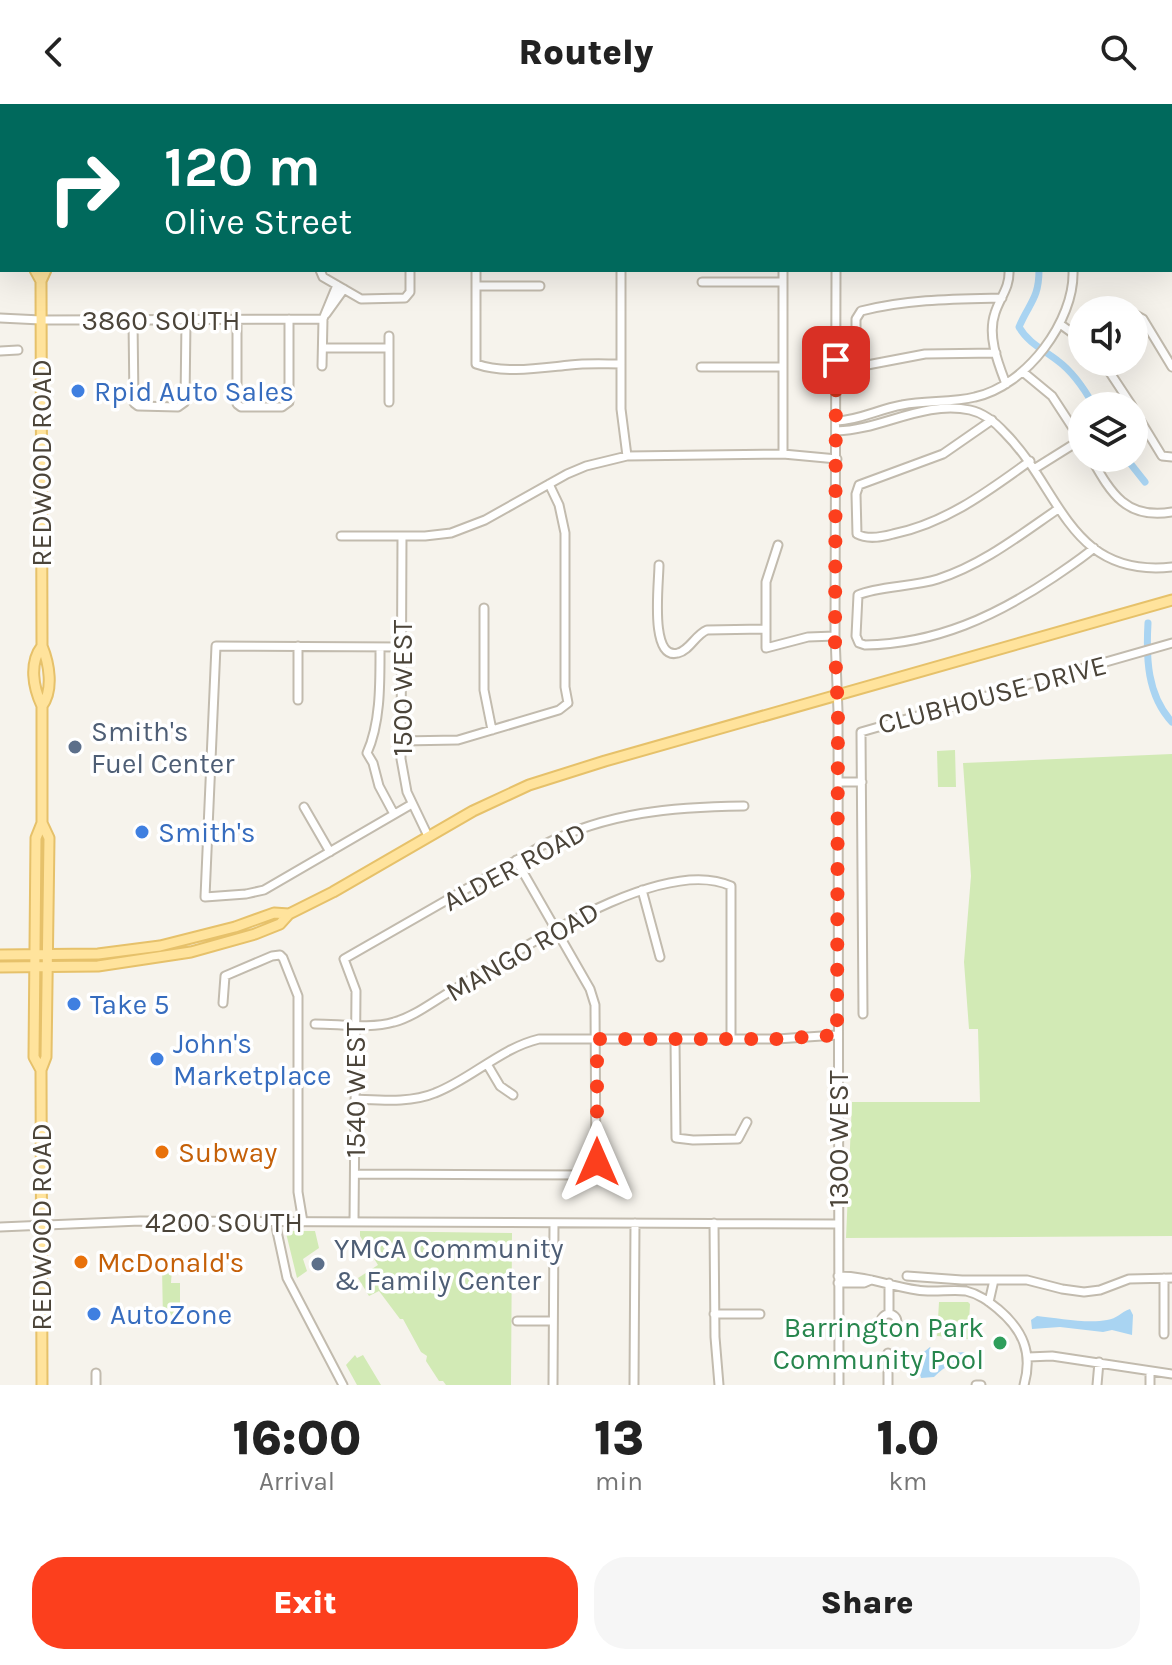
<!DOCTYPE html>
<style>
body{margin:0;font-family:Karla,sans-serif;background:#f6f6f6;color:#222;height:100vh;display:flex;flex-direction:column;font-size:30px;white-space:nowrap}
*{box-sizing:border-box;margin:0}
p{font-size:26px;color:#767676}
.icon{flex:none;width:44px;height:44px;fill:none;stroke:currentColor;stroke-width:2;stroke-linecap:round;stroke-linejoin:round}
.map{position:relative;height:1281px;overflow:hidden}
.side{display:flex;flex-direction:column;background:#fff;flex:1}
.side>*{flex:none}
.guide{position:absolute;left:0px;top:0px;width:1172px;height:168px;box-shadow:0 8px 32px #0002;background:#00695c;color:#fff;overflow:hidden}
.buttons{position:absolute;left:1068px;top:192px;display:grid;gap:16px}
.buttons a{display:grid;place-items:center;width:80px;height:80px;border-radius:50%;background:#fff;box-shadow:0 8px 32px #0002;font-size:40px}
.pin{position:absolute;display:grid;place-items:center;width:68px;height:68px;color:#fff;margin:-34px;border-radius:16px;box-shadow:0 4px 12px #0006}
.me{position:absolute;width:88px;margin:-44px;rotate:0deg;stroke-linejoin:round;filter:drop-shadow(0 0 6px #0008)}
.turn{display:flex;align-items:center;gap:28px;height:168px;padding:0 32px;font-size:36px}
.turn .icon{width:104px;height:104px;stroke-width:2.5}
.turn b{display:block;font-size:56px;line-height:68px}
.eta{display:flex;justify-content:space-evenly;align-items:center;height:136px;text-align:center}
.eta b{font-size:48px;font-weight:800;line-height:56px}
.button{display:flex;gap:16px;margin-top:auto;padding:16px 32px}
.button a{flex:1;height:92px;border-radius:32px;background:#fc3f1d;color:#fff;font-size:32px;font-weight:800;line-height:92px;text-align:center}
.button a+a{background:#f6f6f6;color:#222}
header{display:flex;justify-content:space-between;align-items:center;height:104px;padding:0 32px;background:#fff;font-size:36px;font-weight:800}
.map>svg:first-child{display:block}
.green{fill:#d2eab5}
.water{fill:#a9d4f2}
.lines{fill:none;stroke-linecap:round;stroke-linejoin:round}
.canal{stroke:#a9d4f2;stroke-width:7}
.minor-casing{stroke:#c2bbae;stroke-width:11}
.major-casing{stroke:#e6c16a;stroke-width:13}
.minor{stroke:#fff;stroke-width:7}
.major{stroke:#ffe39c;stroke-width:9}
.route{stroke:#fc3f1d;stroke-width:14;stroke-dasharray:0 25.2}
.shop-dot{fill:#3f7fe0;stroke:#fff;stroke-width:3}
.service-dot{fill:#5c6f8a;stroke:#fff;stroke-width:3}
.food-dot{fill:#e8710a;stroke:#fff;stroke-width:3}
.leisure-dot{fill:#2e9e5b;stroke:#fff;stroke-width:3}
.labels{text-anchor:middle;stroke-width:7;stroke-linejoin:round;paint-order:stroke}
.street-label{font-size:28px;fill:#4b4439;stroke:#fff}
.shop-label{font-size:28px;fill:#366cbe;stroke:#fff;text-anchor:start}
.service-label{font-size:28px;fill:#4e5e75;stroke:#fff;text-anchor:start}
.food-label{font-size:28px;fill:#c56008;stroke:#fff;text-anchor:start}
.leisure-label{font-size:28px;fill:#27864d;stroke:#fff;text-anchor:end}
</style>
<header><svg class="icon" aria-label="back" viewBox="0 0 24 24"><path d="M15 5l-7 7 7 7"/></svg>Routely<svg class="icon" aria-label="search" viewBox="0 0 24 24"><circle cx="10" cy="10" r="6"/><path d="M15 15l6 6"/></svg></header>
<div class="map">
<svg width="1172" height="1281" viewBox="0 0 1172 1281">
<rect width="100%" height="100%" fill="#f6f3ec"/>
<path class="green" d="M955 646 956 683H938L937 647Z
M1172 650V1132L846 1134 852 998H980L978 925H969L964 858 971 772 963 659Z
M288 1127H315L319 1144 303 1155 307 1167 297 1174 286 1129Z
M360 1127 512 1129 511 1281H446L443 1277H439L426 1257 427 1252 421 1248 403 1215H400L379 1187 369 1192 358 1174 378 1161 360 1132Z
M162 1164 172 1165 171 1179H180V1215H163Z
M939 1198H968L970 1200 968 1235 937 1232Z
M355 1251 357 1254 363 1251 381 1281H357L346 1261Z"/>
<path class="water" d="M1130 1205 1133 1211 1132 1231 1112 1226 1103 1228 1060 1223 1032 1225 1031 1216 1037 1212C1057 1214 1088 1220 1107 1216 1117 1215 1121 1208 1130 1205Z
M930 1243C938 1258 954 1245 970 1249 957 1259 945 1261 934 1273L921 1274 918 1263 919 1252Z"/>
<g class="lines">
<path class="canal" d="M995 0V2
M1039 166C1039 195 1029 199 1019 223 1028 239 1044 246 1058 257 1073 268 1085 286 1094 302
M1126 354 1145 378
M1148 519C1146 554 1147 591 1172 618"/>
<defs>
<path id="minor" d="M680 0 682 2
M779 0V2
M833 0V2
M882 0V2
M955 0V2
M476 2V0
M552 2V0
M658 2 661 0
M1093 2 1095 0
M0 70H2
M320 166 323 173 361 195 405 194 410 188V166
M476 166V260C505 270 540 264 570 261 587 259 604 260 621 260
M621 166V305L627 352
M783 166V350
M836 166 835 532 838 607 839 1281
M702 178H783
M476 182H540
M326 210 344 185
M1134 210 1143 215 1172 263
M0 214 41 216 323 215
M237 215V300L241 303H282L289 298V215
M133 216 134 299 138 302 178 303 185 298 186 216
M1060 220 1082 236
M389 232V298
M323 244H389
M0 247 18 246
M996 249 925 250 862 262 856 255V215L861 207C908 195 954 195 1002 194
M1103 258 1132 302
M322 262 323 215 337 181
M701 263H783
M1023 268 1052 292 1082 338
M1006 280C998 259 987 232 995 209 1000 193 1010 184 1009 166
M1134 306 1162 352 1172 353
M992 316 943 350 859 381 856 390 857 430C868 436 882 433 893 430 946 419 987 388 1030 357
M837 317C860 316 879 305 902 301 926 296 951 299 975 293 1026 282 1075 217 1073 166
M837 327C881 326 924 296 970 306 984 309 996 319 1005 329 1061 385 1069 474 1172 463
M1091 354C1111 389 1126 416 1172 408
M1034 365 1082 335
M1058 405C1020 431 982 461 938 475 913 483 878 482 858 491L856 532 859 539 865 541C936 540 996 512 1054 473 1067 464 1081 455 1094 444
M341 432H425L451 429 485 416 567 370 586 362 627 352 783 350 837 355
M402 432 401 655 407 688 428 732
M778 441 766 478V544L808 533 835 532
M659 461C659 479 649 557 678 549 690 546 695 531 707 526L766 525
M484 504V586L492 626
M380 543C380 577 381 618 367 649L373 659 379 682 394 710
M402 543 216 542 205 793 246 790 264 786 412 700
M298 596V542
M401 637 458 636 559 606 568 599 565 583V429L559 401 549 380
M838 678H862
M304 703 330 748
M642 786 660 853
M223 899 225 872 272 852 280 851 283 854 298 892V1088L303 1118
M863 910 861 628 1172 539
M315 920C340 920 370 925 394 918 413 913 431 899 448 889 511 853 659 749 731 782V935
M675 935 676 1034 693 1036 738 1035 747 1018
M487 960 500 982 513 991
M355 995C381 996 411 999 435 989 471 975 501 944 539 935H777L837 931
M355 1070 596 1071 595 901 590 885 516 756
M275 1118 287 1174 343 1281
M354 1118 356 887 344 855 543 741C608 708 673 703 744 702
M714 1119 715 1233 719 1281
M0 1123 140 1117 838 1120
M838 1172C868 1172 889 1182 917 1186 933 1189 950 1185 966 1187 979 1190 988 1197 998 1205 1023 1226 1033 1249 1024 1281
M907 1172 962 1176H1027L1062 1185 1084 1188 1100 1186 1129 1175 1172 1174
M1164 1174V1230
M838 1179H864L871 1176
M889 1179V1210
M989 1198 994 1176
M714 1210H760
M881 1218a8 8 0 1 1 16 0a8 8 0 1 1-16 0Z
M517 1217H553
M888 1249V1281
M1028 1253 1052 1252 1172 1270
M1150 1268V1281
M96 1269V1281
M553 1281 554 1119
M634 1281 635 1119
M976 1281H981
M1097 1281 1099 1258"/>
<path id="major" d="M41 0V2
M35 166 41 177 42 542C49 559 54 586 42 602
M41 177 46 166
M0 851 98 850 160 842 235 823 274 809 289 810
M0 863 98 862 191 848 255 830 280 820 289 810 333 788 473 707 529 681 605 657 1172 496
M41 966 34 953 36 734 42 719V602C33 583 29 559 42 542
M42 1281 41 966 46 953 49 734 42 719"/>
</defs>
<use href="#minor" class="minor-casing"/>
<use href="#major" class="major-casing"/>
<use href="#minor" class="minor"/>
<use href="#major" class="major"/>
</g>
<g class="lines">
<path class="route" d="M597 1058V935H777L837 931 838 607 835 545 836 256"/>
</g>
<g class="shop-dot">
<circle cx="78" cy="287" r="8"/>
<circle cx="142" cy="728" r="8"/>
<circle cx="74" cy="900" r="8"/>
<circle cx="157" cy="955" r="8"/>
<circle cx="94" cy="1210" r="8"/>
</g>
<g class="service-dot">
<circle cx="75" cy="643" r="8"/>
<circle cx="318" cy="1160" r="8"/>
</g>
<g class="food-dot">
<circle cx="162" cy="1048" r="8"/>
<circle cx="81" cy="1158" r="8"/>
</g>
<circle class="leisure-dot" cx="1000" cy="1239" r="8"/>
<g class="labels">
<g class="street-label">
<text x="161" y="226">3860 SOUTH</text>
<text transform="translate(41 359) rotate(-90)" y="10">REDWOOD ROAD</text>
<text transform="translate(402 584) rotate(-90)" y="10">1500 WEST</text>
<text transform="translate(992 590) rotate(-15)" y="10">CLUBHOUSE DRIVE</text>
<text transform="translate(514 762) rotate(-28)" y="10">ALDER ROAD</text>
<text transform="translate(522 847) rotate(-30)" y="10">MANGO ROAD</text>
<text transform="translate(355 986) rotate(-90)" y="10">1540 WEST</text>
<text transform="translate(838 1035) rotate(-90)" y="10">1300 WEST</text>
<text x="224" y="1128">4200 SOUTH</text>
<text transform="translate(41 1123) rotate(-90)" y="10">REDWOOD ROAD</text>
</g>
<g class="shop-label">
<text x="94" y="297">Rpid Auto Sales</text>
<text x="158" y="738">Smith's</text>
<text x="90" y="910">Take 5</text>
<text x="173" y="949">John's<tspan x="173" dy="32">Marketplace</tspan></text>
<text x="110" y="1220">AutoZone</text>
</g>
<g class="service-label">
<text x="91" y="637">Smith's<tspan x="91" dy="32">Fuel Center</tspan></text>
<text x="334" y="1154">YMCA Community<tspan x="334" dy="32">&amp; Family Center</tspan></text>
</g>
<g class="food-label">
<text x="178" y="1058">Subway</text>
<text x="97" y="1168">McDonald's</text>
</g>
<g class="leisure-label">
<text x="984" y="1233">Barrington Park<tspan x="984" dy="32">Community Pool</tspan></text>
</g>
</g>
</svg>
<div class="buttons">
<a><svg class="icon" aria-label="sound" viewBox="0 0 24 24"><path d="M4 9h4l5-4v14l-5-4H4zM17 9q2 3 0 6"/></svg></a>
<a><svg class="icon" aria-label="layers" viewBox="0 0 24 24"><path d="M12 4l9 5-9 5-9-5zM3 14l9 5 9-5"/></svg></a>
</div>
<div class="pin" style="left:836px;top:256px;background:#d93025"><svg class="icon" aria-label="arrive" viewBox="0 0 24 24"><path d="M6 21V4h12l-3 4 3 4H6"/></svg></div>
<svg class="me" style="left:597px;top:1058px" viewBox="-20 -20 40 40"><path d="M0-17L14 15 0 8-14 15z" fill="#fc3f1d" stroke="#fff" stroke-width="4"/></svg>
<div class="guide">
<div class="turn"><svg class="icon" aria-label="right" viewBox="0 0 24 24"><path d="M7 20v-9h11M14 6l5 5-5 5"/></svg><div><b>120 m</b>Olive Street</div></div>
</div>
</div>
<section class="side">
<div class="eta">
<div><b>16:00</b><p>Arrival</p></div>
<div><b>13</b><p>min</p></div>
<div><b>1.0</b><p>km</p></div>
</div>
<div class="button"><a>Exit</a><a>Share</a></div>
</section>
